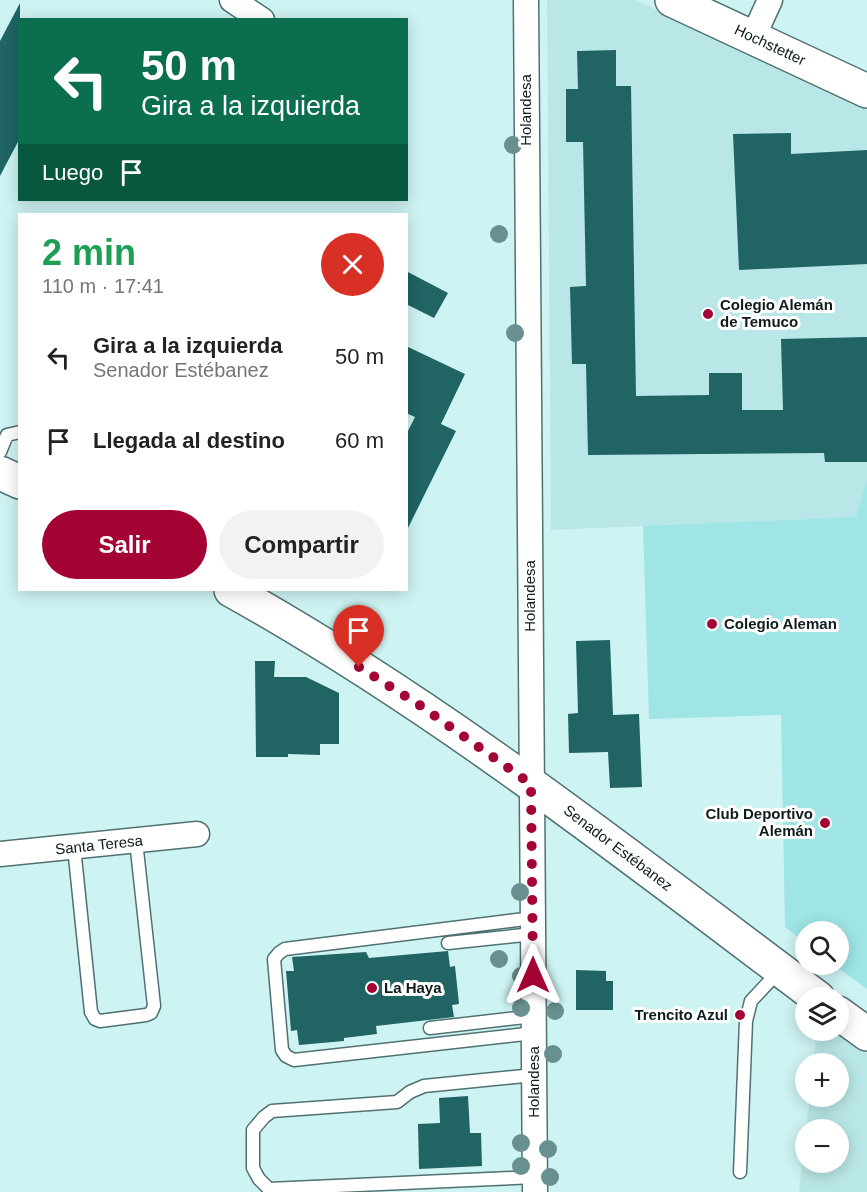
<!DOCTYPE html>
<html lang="es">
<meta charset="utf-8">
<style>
body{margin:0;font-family:Helvetica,sans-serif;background:#f2f2f2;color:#222;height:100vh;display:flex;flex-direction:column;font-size:22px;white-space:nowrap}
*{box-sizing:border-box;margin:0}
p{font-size:20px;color:#767676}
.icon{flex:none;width:33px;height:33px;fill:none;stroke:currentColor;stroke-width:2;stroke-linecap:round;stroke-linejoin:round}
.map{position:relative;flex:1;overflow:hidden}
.side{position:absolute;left:18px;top:213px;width:390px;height:378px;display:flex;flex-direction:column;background:#fff;border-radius:0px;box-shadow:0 3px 15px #0003}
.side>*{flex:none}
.banner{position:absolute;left:18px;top:18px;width:390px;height:183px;border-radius:0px;box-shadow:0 3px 15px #0003;background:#0b6e4f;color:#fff;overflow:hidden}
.fabs{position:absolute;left:795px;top:921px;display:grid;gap:12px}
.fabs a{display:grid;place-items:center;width:54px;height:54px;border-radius:50%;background:#fff;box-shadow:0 3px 15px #0003;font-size:30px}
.pin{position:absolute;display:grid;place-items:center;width:51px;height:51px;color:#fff;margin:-62px -26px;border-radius:50% 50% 50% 0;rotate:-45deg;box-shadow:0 0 6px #0007}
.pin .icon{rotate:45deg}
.me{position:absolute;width:66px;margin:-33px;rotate:0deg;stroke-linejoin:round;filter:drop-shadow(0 0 4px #0008)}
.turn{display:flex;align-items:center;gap:21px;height:126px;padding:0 24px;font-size:27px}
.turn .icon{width:78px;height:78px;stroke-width:2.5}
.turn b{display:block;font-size:42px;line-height:51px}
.then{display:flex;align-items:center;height:57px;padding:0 24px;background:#0003;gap:12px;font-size:22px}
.round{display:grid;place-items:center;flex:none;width:63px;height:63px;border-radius:32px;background:#f2f2f2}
.summary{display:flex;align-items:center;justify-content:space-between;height:102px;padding:0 24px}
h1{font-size:36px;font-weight:700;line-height:45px;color:#1e9e55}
.action{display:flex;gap:12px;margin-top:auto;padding:12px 24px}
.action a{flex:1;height:69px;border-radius:36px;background:#a30433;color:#fff;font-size:24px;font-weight:700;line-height:69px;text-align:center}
.action a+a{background:#f2f2f2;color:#222}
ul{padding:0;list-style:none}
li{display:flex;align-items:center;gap:18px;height:84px;padding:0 24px}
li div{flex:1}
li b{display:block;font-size:22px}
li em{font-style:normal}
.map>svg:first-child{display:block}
.built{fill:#b9e7e7}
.green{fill:#9fe5e5}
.building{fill:#206464}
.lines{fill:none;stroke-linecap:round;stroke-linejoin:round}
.lane-casing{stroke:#507171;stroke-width:15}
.street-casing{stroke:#507171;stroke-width:27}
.secondary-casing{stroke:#507171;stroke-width:36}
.lane{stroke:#fff;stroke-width:12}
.street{stroke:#fff;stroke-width:24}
.secondary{stroke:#fff;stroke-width:33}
.tree{fill:#699090}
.route{stroke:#a30433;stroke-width:10;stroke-dasharray:0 18}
.poi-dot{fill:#a30433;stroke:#fff;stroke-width:2}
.labels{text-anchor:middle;stroke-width:6;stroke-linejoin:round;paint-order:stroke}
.street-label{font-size:15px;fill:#0e1c1c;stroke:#fff}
.poi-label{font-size:15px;font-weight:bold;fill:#0e1c1c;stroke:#fff;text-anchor:start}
</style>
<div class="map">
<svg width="867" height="1192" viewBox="0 0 867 1192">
<rect width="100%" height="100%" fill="#cef3f3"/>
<path class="built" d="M547 0H636L867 110V517L551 530Z
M817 1031H836L867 1054V1192H799L805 1135 806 1162H838V1130L806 1129 810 1097 838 1096V1064L813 1063Z"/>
<path class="green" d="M867 480V989L834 965 838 964V932H806L805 942 785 927 781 715 649 719 643 526 856 517Z"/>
<path class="building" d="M20 3V138L0 176V41Z
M616 50V86H631L636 396 709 395V373H742V410H783L781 339 867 337V462H825L824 453 588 455 586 364H572L570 287 586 286 583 142H566V89H578L577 51Z
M791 133V154L867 150V264L739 270 733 134Z
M406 271 448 293 434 318 406 304Z
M406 346 465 374 441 424 456 431 406 532V435L415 417 406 413Z
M610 640 613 715 639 714 642 787 610 788 608 752 569 753 568 714 578 713 576 641Z
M255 661H275L274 677H306L339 693V744H320V755L288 754V757H256Z
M448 951 450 967 455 966 459 1004 452 1005 454 1017 376 1026 377 1034 344 1038V1041L299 1045 297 1030 291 1031 286 971H294L292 957 366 952 369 958Z
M576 970 606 971V981H613V1010H576Z
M468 1096 470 1133H481L482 1166 419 1169 418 1124 440 1123 439 1098Z"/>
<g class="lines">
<defs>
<path id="lane" d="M0 452 7 435 20 432
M74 847 91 1012 95 1019 100 1021 146 1015 151 1013 154 1006 136 841
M533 918 285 949 279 953 274 959 282 1050 286 1056 294 1060 534 1033
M448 943 533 934
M430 1028 534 1016
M534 1075 424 1086 410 1092 397 1102 272 1111 264 1117 253 1130V1168L259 1179 269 1189 535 1177
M740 1172 746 1021 751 1001 780 970"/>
<path id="street" d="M232 0 262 20
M526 0 535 1192
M753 37 770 0
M0 854 197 834"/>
<path id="secondary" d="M672 0 867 91
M0 473 20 482
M231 590C439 706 627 855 818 998
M838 1013 867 1034"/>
</defs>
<use href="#lane" class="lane-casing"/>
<use href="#street" class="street-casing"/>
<use href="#secondary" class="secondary-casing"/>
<use href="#lane" class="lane"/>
<use href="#street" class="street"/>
<use href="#secondary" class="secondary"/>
</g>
<g class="tree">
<circle cx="513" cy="145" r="9"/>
<circle cx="499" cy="234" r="9"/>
<circle cx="515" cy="333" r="9"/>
<circle cx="520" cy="892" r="9"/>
<circle cx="499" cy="959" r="9"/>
<circle cx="521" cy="976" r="9"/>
<circle cx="521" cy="1008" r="9"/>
<circle cx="555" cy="1011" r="9"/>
<circle cx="553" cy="1054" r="9"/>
<circle cx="521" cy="1143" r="9"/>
<circle cx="548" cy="1149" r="9"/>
<circle cx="521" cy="1166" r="9"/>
<circle cx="550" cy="1177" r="9"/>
</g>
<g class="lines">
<path class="route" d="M359 667 418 704 531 784 533 975"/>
</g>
<g class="poi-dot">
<circle cx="708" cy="314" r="6"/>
<circle cx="712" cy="624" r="6"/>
<circle cx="825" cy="823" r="6"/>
<circle cx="372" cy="988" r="6"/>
<circle cx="740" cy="1015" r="6"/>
</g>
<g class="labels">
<g class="street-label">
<text transform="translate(770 45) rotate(25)" y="5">Hochstetter</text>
<text transform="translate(526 110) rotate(-90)" y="5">Holandesa</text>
<text transform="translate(530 596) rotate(-90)" y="5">Holandesa</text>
<text transform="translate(99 845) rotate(-6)" y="5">Santa Teresa</text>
<text transform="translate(618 848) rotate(37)" y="5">Senador Estébanez</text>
<text transform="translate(534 1082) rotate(-90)" y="5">Holandesa</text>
</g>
<g class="poi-label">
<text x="720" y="310">Colegio Alemán<tspan x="720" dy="17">de Temuco</tspan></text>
<text x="724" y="629">Colegio Aleman</text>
<text x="813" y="819" text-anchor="end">Club Deportivo<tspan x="813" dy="17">Alemán</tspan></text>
<text x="384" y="993">La Haya</text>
<text x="728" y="1020" text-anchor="end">Trencito Azul</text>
</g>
</g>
</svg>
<div class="fabs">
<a><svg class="icon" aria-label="search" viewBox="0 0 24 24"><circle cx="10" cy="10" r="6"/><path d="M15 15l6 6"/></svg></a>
<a><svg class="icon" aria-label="layers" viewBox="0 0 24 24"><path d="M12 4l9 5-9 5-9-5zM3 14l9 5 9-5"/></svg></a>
<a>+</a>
<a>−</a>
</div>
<div class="pin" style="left:359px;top:667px;background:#d93025"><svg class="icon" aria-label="arrive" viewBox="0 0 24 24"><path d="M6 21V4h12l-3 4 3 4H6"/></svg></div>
<svg class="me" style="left:533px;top:975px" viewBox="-20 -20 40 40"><path d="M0-17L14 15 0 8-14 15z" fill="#a30433" stroke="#fff" stroke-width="4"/></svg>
<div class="banner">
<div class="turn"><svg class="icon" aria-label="left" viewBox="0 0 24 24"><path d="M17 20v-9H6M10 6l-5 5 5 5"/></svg><div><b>50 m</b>Gira a la izquierda</div></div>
<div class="then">Luego<svg class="icon" aria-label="arrive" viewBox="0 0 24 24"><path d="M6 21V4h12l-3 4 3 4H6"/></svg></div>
</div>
<section class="side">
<div class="summary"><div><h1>2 min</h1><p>110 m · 17:41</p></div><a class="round" style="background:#d93025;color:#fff"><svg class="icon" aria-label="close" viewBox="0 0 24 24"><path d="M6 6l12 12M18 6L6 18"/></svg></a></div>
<ul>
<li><svg class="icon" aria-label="left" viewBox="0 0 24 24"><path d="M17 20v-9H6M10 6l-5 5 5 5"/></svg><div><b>Gira a la izquierda</b><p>Senador Estébanez</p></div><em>50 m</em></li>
<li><svg class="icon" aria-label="arrive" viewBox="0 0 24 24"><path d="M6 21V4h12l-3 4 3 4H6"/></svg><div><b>Llegada al destino</b></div><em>60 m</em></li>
</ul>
<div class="action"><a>Salir</a><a>Compartir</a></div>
</section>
</div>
